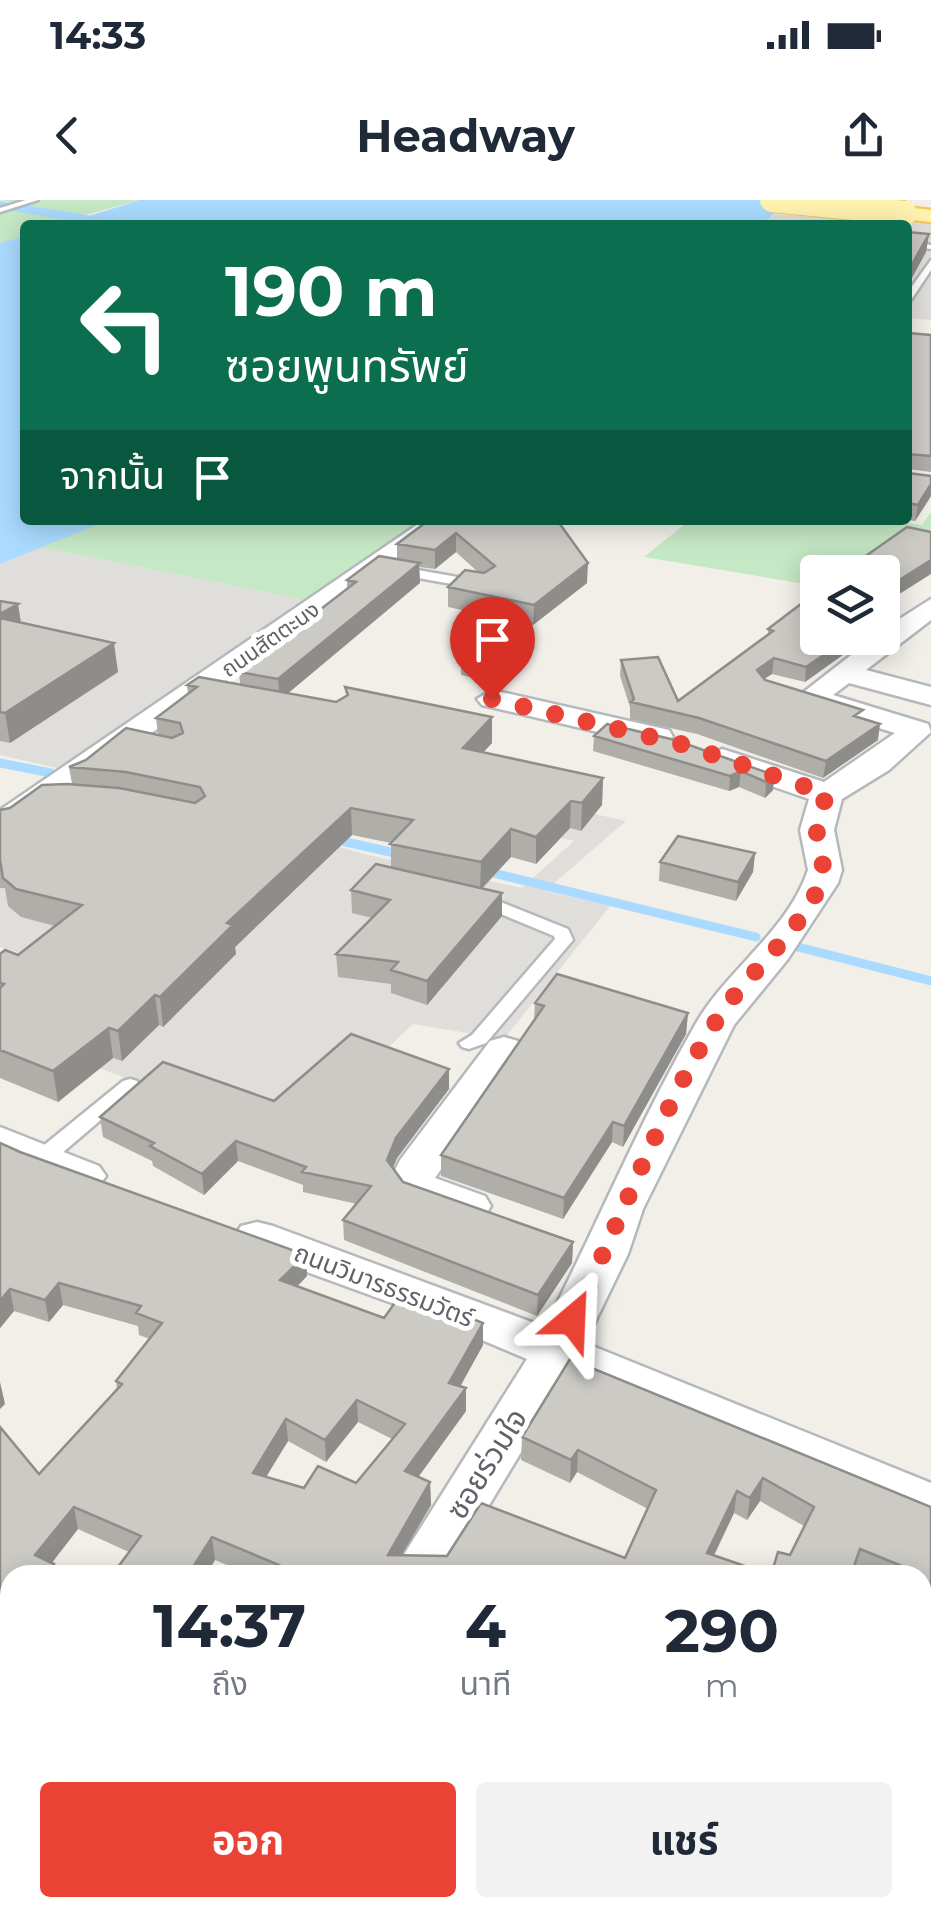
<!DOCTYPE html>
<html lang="th">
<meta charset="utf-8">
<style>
body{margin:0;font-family:Montserrat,"Noto Sans Thai",sans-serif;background:#f2f2f3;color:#1f2937;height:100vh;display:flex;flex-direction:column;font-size:38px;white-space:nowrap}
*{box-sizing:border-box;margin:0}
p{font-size:32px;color:#747a83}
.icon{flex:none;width:55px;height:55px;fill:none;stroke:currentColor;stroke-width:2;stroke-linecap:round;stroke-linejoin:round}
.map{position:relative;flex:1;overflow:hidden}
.side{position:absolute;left:0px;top:1365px;width:932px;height:352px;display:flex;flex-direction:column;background:#fff;border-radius:30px 30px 0 0;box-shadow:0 5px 25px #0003}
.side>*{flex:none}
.banner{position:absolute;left:20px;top:20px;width:892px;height:305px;border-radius:10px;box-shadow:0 5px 25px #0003;background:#0b6e4f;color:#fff;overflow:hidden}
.controls{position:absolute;left:800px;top:355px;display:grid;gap:20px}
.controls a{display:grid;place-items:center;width:100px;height:100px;border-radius:10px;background:#fff;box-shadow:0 5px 25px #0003;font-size:50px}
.pin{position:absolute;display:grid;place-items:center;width:85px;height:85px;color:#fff;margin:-102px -42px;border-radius:50% 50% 50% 0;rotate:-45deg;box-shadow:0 0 10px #0007}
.pin .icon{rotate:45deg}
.me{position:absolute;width:110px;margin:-55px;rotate:26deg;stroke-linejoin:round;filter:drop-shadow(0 0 8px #0008)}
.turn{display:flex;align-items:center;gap:35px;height:210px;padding:0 40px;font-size:45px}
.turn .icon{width:130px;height:130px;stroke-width:2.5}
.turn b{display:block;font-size:70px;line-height:85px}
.then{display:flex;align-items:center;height:95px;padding:0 40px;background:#0003;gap:20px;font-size:38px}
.eta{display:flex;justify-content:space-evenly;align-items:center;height:170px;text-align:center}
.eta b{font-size:60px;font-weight:700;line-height:70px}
.button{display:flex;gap:20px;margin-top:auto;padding:20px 40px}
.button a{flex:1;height:115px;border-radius:10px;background:#ea4335;color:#fff;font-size:40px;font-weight:700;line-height:115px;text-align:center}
.button a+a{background:#f2f2f3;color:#1f2937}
.status{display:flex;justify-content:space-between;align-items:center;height:70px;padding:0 50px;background:#fff;direction:ltr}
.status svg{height:28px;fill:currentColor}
header{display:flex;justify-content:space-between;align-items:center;height:130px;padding:0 40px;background:#fff;font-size:45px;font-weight:700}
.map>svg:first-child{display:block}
.industrial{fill:#e0deda}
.green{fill:#c5e8c5}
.water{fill:#aadaff}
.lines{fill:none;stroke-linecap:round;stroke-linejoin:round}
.stream-far1{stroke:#aadaff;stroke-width:9}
.stream{stroke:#aadaff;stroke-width:14}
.canal{fill:#aadaff;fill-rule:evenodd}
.service-casing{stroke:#b5b8bc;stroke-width:5}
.minor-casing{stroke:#b5b8bc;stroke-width:5}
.primary-casing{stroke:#f2c960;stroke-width:5}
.service{fill:#fff;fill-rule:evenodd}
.minor{fill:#fff;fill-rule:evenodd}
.primary{fill:#fff2af;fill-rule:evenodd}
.primary-bridge-casing{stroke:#f2c960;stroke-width:26;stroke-linecap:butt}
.primary-bridge{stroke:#fff2af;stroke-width:24}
.wall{fill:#afaea9;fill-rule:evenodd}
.shaded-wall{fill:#8f8d8a}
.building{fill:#cccac5;stroke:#8f8d8a;stroke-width:2.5;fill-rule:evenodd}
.route{stroke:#ea4335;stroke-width:18;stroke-dasharray:0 32.4}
.labels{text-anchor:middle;stroke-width:10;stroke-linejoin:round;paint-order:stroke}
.far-street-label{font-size:22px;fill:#5f6368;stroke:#fff}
.street-label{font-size:25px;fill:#5f6368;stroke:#fff}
.near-street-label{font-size:30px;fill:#5f6368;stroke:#fff}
</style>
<div class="status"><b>14:33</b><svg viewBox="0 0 49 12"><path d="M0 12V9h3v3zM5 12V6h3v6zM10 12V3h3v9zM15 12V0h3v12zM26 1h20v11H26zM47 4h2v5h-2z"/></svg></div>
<header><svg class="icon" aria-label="back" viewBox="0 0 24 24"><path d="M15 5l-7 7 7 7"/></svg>Headway<svg class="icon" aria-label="share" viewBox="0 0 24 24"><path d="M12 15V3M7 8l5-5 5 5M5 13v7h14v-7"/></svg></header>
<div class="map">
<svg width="931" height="1717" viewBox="0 0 931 1717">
<rect width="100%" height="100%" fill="#f1efe8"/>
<path class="industrial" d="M774 14 931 24V120L908 118V25H736L767 21Z
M39 347 310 401 66 570 0 555V364Z
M177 520 626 621 545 691 610 706 504 839 413 824 290 941 0 830V775L26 755 0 747V634L83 575 368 655 522 688 574 641 148 542Z"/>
<path class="green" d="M0 0H22L16 2 41 0H140L81 16Z
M0 8 76 20 25 25V36L0 43Z
M931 312V345L854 372H818L817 386 644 357 690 320H886L922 325Z
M109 320H427L310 401 39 347Z"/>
<path class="water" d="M140 0H768L786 3 767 20 735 25H60Z
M25 36V320H109L0 364V43Z"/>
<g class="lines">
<path class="stream-far1" d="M0 563 51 573
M333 639 399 654
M485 671 756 737
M790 745 931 781"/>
<path class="stream" d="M661 1708 678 1717"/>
<path class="canal" d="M0 1 122 21 129 25H97L0 9Z"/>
<defs>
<path id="service" d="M26 0H38L0 12V8Z
M908 42 931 45V49L908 46Z
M931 60V70L911 100 908 101V92Z
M395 366 480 381 487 385 480 389 390 373 389 370Z
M478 693 568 729 573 740 486 843 469 849 462 847 459 843 472 835 555 739 554 736 472 702 469 698Z
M130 879 137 881 140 885 137 889 48 965H32L29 960 32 955 123 881Z"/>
<path id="minor" d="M424 320H452L12 632 0 635V610Z
M931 399V420L866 470 931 487V505L849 483 833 495 928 524 931 532 889 570 842 599 834 630 842 670 838 683 788 759 734 825 643 1009 628 1054 585 1143 931 1283V1327L567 1176 447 1375H391L527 1159 403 1107 241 1048 234 1037 241 1026 257 1022 273 1026 545 1127C596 1027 639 923 695 825 726 770 788 731 808 670L800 630 809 599 711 565 706 558 722 549 824 582 895 533 801 504 796 498 873 438H882V430Z
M492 490 669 530 673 537 658 546 482 505 477 499Z
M504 837 518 841 524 849 435 978 485 996 491 1006 485 1016 469 1021 405 999 391 978 400 960 490 841Z
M0 927 99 966 106 976 99 986 84 990 69 986 0 957Z
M211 1708H275L271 1717H207Z"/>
<path id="primary" d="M905 7 931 10V22L897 18V8Z"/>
</defs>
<use href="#service" class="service-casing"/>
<use href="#minor" class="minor-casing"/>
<use href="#primary" class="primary-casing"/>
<use href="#service" class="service"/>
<use href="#minor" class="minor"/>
<use href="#primary" class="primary"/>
<defs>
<path id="primary-bridge" d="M772 0 905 13"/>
</defs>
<use href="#primary-bridge" class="primary-bridge-casing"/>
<use href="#primary-bridge" class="primary-bridge"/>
</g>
<path class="wall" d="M908 32 929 34 926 52 908 85Z
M908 133 931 135V272L908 269Z
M908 273 931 276V296L915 321 908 320Z
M429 320 587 383 533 425 448 407V387L478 372 456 352 435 369 419 367 420 382 288 493 336 502 346 496 345 487 492 543 483 552 603 578 602 605 581 631 570 628 536 664 511 657 482 689 502 693V716L427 805 391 793V784L338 777 336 754 372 718 352 713 351 690 391 668V643L352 635 235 747 236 754 163 827 159 825 122 861 113 858 58 902 0 878V754L18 755 55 726 21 717 8 706 5 688H0V610L72 584 69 567 158 535 156 518 188 494 187 485 240 484 239 472 347 389V380L397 359V344Z
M0 401 18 404 21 423 118 472 10 543 0 541Z
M768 429 818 438H859L858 444 805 482 772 474 764 479 862 518 878 540 823 578 697 534 630 519V507L620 476 621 460 678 501 768 434Z
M517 438V454L491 482 461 475V458Z
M594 536 774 575 773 590 765 598 739 587 729 591 593 551Z
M755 653 753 672 736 701 659 681 660 662Z
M535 803 688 813 686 834 623 947 612 942 563 1019 441 976V955L534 820Z
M449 889 397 958 393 968 403 982 573 1042 572 1063 537 1116 344 1040 343 1020 357 1004 303 992V985L238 961 204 995 153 966 152 961 103 937 100 917 274 901Z
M0 943 20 952 306 1055 307 1076 297 1087 384 1118 404 1090 483 1123V1145L460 1186 466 1188V1211L418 1277 430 1282 431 1305 401 1356H447L481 1303 625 1358 648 1309 577 1272 570 1283 521 1260 522 1237 570 1159 931 1307V1480L922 1476V1375H865L855 1371 854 1375H251L215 1360 206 1375H112L129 1352 78 1329 52 1363 54 1364 57 1375H10V1708H212L213 1717H0V1227L39 1274 117 1190 116 1181 150 1139 139 1135 138 1126 63 1105 49 1122 14 1111 0 1128ZM358 1222 392 1239 356 1283 318 1266 304 1288 266 1277 288 1241 326 1262ZM760 1301 804 1326 790 1355 778 1352 771 1375 714 1356 734 1313 747 1320Z
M429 1708H463L458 1717H445Z"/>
<path class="shaded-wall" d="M929 34 926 52 908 85 911 66Z
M931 284V296L915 321 918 305Z
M456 333V352L435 369V350Z
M931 360V374L882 405V391Z
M419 363 420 383 280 500 278 479Z
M588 363 587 383 533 425 534 405Z
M18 404 22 432 0 445V414Z
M517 438V454L491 482V465Z
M849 438H859L858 444 805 482 806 467Z
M114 443 118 472 10 543 5 513Z
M774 458 772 474 755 485 757 470Z
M492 517V543L463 574V548Z
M880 524 878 540 823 578 826 561Z
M741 571 739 587 729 591 730 576Z
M774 575 773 590 765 598 766 582Z
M603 578 602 605 581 631 582 603Z
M571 601 570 628 536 664V637Z
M351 608 352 635 235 747 236 754 163 827 160 797 227 723Z
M511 629V657L480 690 481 662Z
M755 653 753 672 736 701 738 682Z
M502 693V716L427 805V781Z
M155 795 159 825 122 861 118 831Z
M688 813 686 834 623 947 624 926Z
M109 828 113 858 58 902 53 871Z
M449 869V889L397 958 388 980 387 960 396 938Z
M613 922 612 942 563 1019 564 998Z
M236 941 238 961 204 995 202 974Z
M573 1042 572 1063 537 1116 538 1095Z
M306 1055 307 1076 281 1102 280 1080Z
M59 1083 63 1105 49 1122 45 1100Z
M10 1089 14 1111 0 1128V1101Z
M483 1123V1145L450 1205 449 1183Z
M0 1182 5 1204 0 1209Z
M466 1188V1211L406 1294 405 1271Z
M357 1200 358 1222 326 1262 325 1240Z
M286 1219 288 1241 255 1295 253 1273Z
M578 1250 577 1272 570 1283 571 1260Z
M763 1278 760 1301 747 1320 750 1298Z
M430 1282 431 1305 390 1375 388 1355Z
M737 1291 734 1313 704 1375 707 1353Z
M74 1307 78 1329 42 1375 35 1355Z
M212 1337 215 1360 206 1375H188Z
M54 1364 57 1375H47Z
M202 1708H212L213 1717H201Z
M454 1708H463L458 1717H454Z"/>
<path class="building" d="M770 22 811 25H767Z
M908 32 929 34 911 66H908Z
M908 133 931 135V256L908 254V273Z
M908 273 931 276V284L918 305 908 303Z
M429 320H557L588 363 534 405 448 387 465 370 484 373 495 366 456 333 435 350 397 344Z
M907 327 931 332V360L882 391V372H843Z
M379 356 420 363 278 479 239 472 356 382 347 380Z
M818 391V438H849L806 467 774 458 757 470 765 480 863 510 854 516 880 524 826 561 699 518 631 502 634 499 621 460 658 457 678 501 773 431 768 429Z
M0 401 18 404 0 414Z
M0 418 114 443 5 513 0 512Z
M485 432 517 438 491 465 461 458Z
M199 477 336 502 348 495 345 487 492 517 463 548 603 578 582 603 571 601 536 637 511 629 481 662 390 644 413 620 351 608 227 723 233 725 160 797 155 795 118 831 109 828 53 871 0 850V788L4 784 0 783V754L5 750 18 755 82 705 16 689 3 678 0 660V610L10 608 42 585 67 584 119 588 195 603 205 596 200 587 126 572 69 567 86 560 126 528 172 538 183 533 180 523 156 518 197 487 187 485Z
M607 524 675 540 774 575 766 582 741 571 730 576 594 536Z
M678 636 755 653 738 682 660 662Z
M376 664 502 693 427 781 391 770 398 762 336 754 390 700 351 690Z
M557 774 688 813 624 926 613 922 564 998 441 955 544 806 535 803Z
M351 834 449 869 396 938 387 960 403 982 573 1042 538 1095 343 1020 371 986 302 972 306 967 236 941 202 974 150 946 154 943 100 917 163 862 274 901Z
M0 943 20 952 306 1055 280 1080 384 1118 404 1090 483 1123 449 1183 466 1188 405 1271 430 1282 388 1355 447 1356 481 1303 625 1358 656 1290 578 1250 571 1260 522 1237 570 1159 931 1307V1455L922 1451V1375H912L914 1371 860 1349 851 1375H377L373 1373 372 1375H272L279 1365 212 1337 188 1375H112L141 1336 74 1307 35 1355 54 1364 47 1375H10V1708H206L201 1717H0V1227L39 1274 122 1184 116 1181 162 1123 136 1113 141 1106 59 1083 45 1100 10 1089 0 1101ZM357 1200 405 1224 356 1283 318 1266 304 1288 253 1273 286 1219 325 1240ZM763 1278 814 1307 790 1355 778 1352 771 1375 707 1353 737 1291 750 1298Z
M922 1669 931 1673V1717H823L817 1714 819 1708H922Z
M298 1708H302L317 1717H292Z"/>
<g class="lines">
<path class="route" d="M492 499 685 545 827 594C823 605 817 619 817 631 816 649 828 665 821 683 797 737 745 774 715 823 657 917 621 1022 572 1120"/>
</g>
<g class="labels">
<g class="far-street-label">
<text transform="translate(270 439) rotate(-35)" y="8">ถนนสัตตะนง</text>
</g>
<g class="street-label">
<text transform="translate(384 1085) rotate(21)" y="9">ถนนวิมารธรรมวัตร์</text>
</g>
<g class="near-street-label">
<text transform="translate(487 1264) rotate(-58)" y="10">ซอยร่วมใจ</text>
</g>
</g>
</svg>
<div class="controls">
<a><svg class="icon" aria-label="layers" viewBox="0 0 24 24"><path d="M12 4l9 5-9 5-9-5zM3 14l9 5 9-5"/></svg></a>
</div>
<div class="pin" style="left:492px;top:499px;background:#d93025"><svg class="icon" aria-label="arrive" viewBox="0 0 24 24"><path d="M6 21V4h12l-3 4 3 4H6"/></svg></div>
<svg class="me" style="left:572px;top:1120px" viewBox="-20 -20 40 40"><path d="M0-17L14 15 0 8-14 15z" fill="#ea4335" stroke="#fff" stroke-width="4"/></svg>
<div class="banner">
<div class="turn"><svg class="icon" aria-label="left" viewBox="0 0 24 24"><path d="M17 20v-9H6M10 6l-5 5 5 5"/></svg><div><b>190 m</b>ซอยพูนทรัพย์</div></div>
<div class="then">จากนั้น<svg class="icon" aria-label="arrive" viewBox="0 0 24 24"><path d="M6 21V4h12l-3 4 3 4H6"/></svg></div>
</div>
<section class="side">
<div class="eta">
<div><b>14:37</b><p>ถึง</p></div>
<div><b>4</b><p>นาที</p></div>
<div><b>290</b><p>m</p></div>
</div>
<div class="button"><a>ออก</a><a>แชร์</a></div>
</section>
</div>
